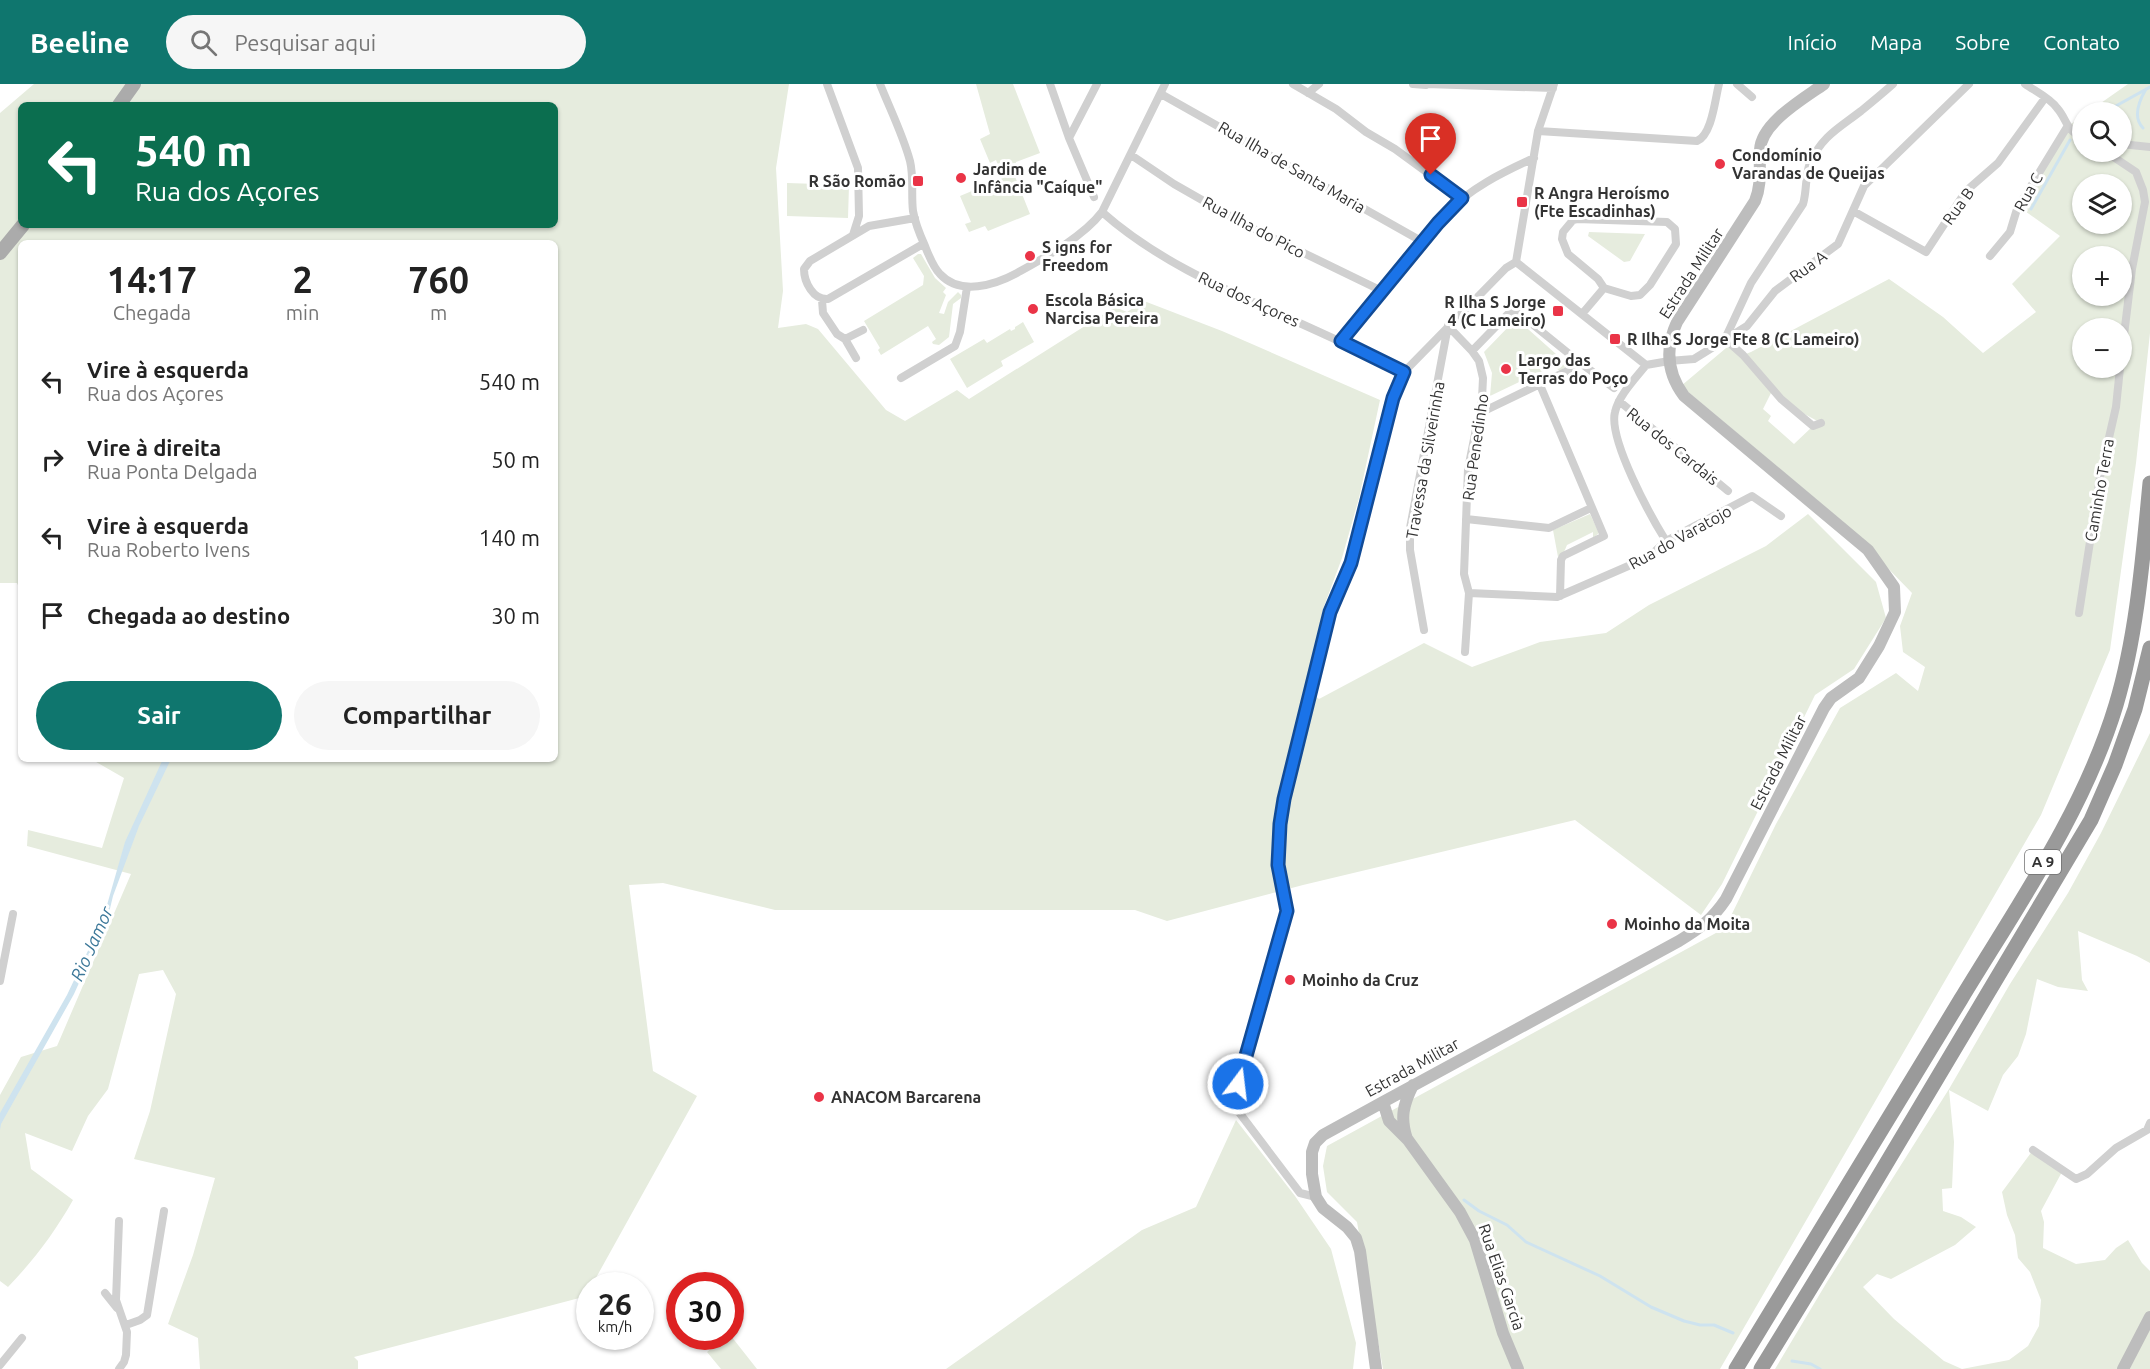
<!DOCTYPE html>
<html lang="pt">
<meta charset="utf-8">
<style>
body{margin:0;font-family:Ubuntu,sans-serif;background:#f6f6f6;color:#222;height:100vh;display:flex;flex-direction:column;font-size:22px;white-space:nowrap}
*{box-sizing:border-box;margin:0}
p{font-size:20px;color:#767676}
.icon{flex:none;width:33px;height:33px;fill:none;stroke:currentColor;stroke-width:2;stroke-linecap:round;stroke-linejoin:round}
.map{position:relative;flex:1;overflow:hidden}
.sheet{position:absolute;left:18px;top:156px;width:540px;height:522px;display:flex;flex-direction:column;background:#fff;border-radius:9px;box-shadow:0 2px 4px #0004}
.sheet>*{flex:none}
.banner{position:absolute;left:18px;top:18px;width:540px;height:126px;border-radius:9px;box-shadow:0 2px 4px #0004;background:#0b6e4f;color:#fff;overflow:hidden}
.buttons{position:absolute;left:2072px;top:18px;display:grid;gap:12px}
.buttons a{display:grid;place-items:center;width:60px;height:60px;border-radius:50%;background:#fff;box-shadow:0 2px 4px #0004;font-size:30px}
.speed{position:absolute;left:576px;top:1188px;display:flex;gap:12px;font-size:30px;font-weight:700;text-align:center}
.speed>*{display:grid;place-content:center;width:78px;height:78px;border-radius:50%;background:#fff;box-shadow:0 2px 4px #0004;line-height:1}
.speed small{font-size:15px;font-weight:400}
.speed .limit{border:9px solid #d22;background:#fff;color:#111}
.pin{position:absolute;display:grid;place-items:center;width:51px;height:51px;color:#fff;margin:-62px -26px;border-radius:50% 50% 50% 0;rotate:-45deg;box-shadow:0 0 6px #0007}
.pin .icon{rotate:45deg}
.me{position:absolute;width:66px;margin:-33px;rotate:15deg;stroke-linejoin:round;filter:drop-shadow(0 0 4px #0008)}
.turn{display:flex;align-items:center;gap:21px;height:126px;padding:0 18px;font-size:27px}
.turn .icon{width:78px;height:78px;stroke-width:2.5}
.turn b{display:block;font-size:42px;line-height:51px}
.eta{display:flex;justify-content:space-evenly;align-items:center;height:102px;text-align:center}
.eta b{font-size:36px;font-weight:700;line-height:42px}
.button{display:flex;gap:12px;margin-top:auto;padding:12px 18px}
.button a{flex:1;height:69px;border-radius:36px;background:#0f766e;color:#fff;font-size:24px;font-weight:700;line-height:69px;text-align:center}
.button a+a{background:#f6f6f6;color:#222}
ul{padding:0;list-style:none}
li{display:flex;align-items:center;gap:18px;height:78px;padding:0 18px}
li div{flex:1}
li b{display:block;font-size:22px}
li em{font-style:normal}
header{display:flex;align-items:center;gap:36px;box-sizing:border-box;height:84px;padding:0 30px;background:#0f766e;color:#fff}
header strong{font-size:28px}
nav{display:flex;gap:33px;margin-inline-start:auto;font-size:21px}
.search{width:420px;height:54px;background:#f6f6f6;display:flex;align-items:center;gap:15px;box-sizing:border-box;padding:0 21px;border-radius:33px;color:#767676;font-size:22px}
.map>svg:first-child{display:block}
.green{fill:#e6ecde;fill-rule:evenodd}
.water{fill:#cee3ef}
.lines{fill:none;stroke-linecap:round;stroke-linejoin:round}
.stream{stroke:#cee3ef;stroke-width:3}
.street{stroke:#d0d0d0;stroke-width:8}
.secondary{stroke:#bdbdbd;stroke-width:12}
.primary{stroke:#ababab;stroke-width:14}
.highway{stroke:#9a9a9a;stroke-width:15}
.route-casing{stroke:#114b97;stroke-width:15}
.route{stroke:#1a73e8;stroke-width:10}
.poi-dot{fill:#ea3447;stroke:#fff;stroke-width:2}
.labels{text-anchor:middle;stroke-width:6;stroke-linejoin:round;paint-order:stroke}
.shield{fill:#fff;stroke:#707070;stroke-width:1.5}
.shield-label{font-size:15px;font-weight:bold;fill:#333}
.poi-label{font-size:16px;font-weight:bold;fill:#333;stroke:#fff;text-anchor:start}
.street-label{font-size:16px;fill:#333;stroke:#fff}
.water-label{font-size:18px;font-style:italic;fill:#3c7899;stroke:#fff}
</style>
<header>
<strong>Beeline</strong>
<div class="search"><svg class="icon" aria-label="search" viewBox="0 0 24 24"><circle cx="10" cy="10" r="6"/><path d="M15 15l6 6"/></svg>Pesquisar aqui</div>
<nav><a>Início</a><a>Mapa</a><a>Sobre</a><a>Contato</a></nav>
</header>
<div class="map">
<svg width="2150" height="1285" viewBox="0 0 2150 1285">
<rect width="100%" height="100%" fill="#fff"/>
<path class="green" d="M34 0H133L117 21H21L22 141H555V21H119L134 0H789L776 84 783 207 778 244 806 240 818 245 886 326 905 337 957 306 969 315 1115 223 1127 228 1144 217 1222 247 1380 316 1359 414 1342 474 1323 525 1307 606 1319 615 1424 559 1472 583 1540 558 1606 549 1649 521 1766 462 1808 430 1876 498 1886 534 1854 585 1815 611 1722 800 1701 831 1575 736 1303 801 1167 837 1135 826H775L663 799 629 801 653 987 697 1012 592 1201 590 1202 587 1212 354 1273 358 1277V1285H200L198 1254 168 1240 193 1171 215 1094 134 1075 150 1027 176 910 163 886 139 890 108 1005 88 1032 72 1067 25 1049 31 1085 73 1116C55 1148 34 1176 8 1203L0 1197V1011L21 973 57 962 131 790 27 762 28 746 102 764 124 694 91 675H555V159H21V508L17 499H0V29Z
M976 0H1013L1040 69 1016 78 1014 90 1030 130 988 147 985 142 969 148 965 140 971 138 960 112 1003 94 996 76 990 79 980 55 990 50Z
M2128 0H2150V249L2136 379 2110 566 2041 731 1720 1285H1383L1357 1138 1327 1108 1323 1082 1327 1062 1725 844 1776 740 1840 624 1896 589 1918 607 1925 583 1903 568 1900 542 1912 509 1842 437 1681 302 1732 259 1743 271 1751 268 1889 195 1943 233 1983 269 2036 228 2012 200 2060 152 2015 120 2067 43 2082 32V68H2121V28H2088ZM2082 100H2121V140H2082ZM2082 172H2121V212H2082ZM2082 244H2121V284H2082ZM1773 305 1788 321 1821 339 1813 342 1794 360 1768 337 1771 332 1763 325Z
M787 99 849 101 848 134 787 132Z
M1589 148 1645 150 1630 177 1624 178 1588 152Z
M918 170H921L935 194 946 204 943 208 946 211 939 229 944 230 948 218 958 208 961 211V214L953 220 949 253 939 261 933 260 932 258 936 255 928 242 881 271 878 266 880 264 864 237 923 201 924 192 913 174Z
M1023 238 1034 258 1001 277 1003 282 967 304 950 275 984 255 987 259 1010 245 1011 247 1015 245V243Z
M1513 238H1520L1565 278 1568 277V281L1560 287 1553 282 1490 312 1492 289 1484 268Z
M1590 430 1599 449 1593 454V448L1567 461 1564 468 1558 473 1553 446Z
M2150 649V879L2137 872 2078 847 2082 896 2088 907 2058 903 2037 895 2026 950 2018 972 2003 991 1988 1027 1949 1006 1954 1058 1952 1104 1942 1105 1943 1127 1961 1133 1976 1143 1955 1161 1891 1195 1877 1190 1863 1203 1894 1235 1944 1277 1962 1285 2009 1276 2028 1262 2039 1242 2041 1216 2030 1188 2018 1174 2015 1151 2007 1131 2002 1108 2033 1066 2063 1086 2041 1127 2044 1138 2043 1164 2076 1180 2105 1176 2116 1164 2128 1156 2142 1179 2150 1187V1285H1775L1827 1198 1949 1005 2010 900 2068 809 2101 749Z
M1236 1036 1295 1112 1331 1165 1356 1259 1353 1285H946L1142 1146 1196 1123Z
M731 1252 757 1285H721L707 1268 725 1253Z"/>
<path class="water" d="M163 675H171L139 742 113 812 107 837 74 910 1 1040 0 1046V1029L67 911 103 835 125 758Z"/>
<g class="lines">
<path class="stream" d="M2105 28 2150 3
M2143 44C2132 33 2139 17 2146 5
M2080 45 2082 43
M2031 125 2070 56
M1464 1116 1479 1127 1507 1141 1526 1158 1600 1192 1651 1223 1684 1237 1700 1241H1714L1733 1249
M1792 1277 1811 1280 1820 1285"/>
<path class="street" d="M827 0 858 84 859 132 853 151
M880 0C890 25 903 51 910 77 914 93 911 111 913 127 915 139 920 151 925 162 929 172 933 183 940 190 960 212 995 201 1017 189 1044 174 1083 153 1102 128L1165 0
M1050 0 1069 54 1097 0
M1293 0 1336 25 1366 48 1395 65 1462 114
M1413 0 1426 1
M1426 0 1553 4
M1737 0 1752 13
M2025 0C2035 7 2050 14 2057 24 2067 35 2066 47 2082 53
M1308 9 1319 0
M1161 10 1423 158
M1538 47 1697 57C1712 51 1715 15 1719 0
M1069 54 1094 113
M2121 60 2150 63
M2106 68 2136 88 2143 106 2145 118 2132 185 2121 276
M1131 71 1174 100 1244 140 1382 207
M1853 127 1926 168 1966 107 1998 79 2045 14
M1102 128C1155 175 1219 203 1284 232 1324 250 1364 268 1404 288
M915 134 869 142 810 177 804 185C804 198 813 216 828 215L923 160
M1577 135 1667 138 1675 145 1676 160 1650 201 1640 211 1631 212 1604 204 1598 195 1568 170 1562 155 1563 148 1573 136Z
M1990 172 2010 148 2017 125 2067 43
M1516 178 1646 281 1669 277 1694 275 1747 242 1775 207 1838 160 1864 102 1969 0
M822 216 823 229 837 250 845 255 856 274
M1582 230 1604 204
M1448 242 1472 267 1479 277 1483 294 1482 315 1468 385 1464 490 1469 509 1465 568
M845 255 863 246
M1341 257 1445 130C1471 104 1501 89 1534 74
M1472 267 1509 229 1515 226 1578 277 1567 287 1480 329
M1578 277 1614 304
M1646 281C1635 295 1619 311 1615 328 1608 355 1651 433 1666 457
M901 294 955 262 960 248 967 203
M1540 301 1604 452 1563 472 1561 476 1560 512
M1619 317 1728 407
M1821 339 1813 342 1781 315 1743 271 1725 255 1751 199 1803 120C1807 107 1805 91 1810 79 1822 52 1839 44 1861 27 1872 18 1883 9 1893 0
M1466 435 1549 444 1591 424
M1469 509 1557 513 1649 473 1666 457 1752 412 1781 432
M2079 529 2100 393 2116 323 2120 284
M1424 546 1410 466V444L1448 242
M0 897 13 830
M2033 1066 2076 1095 2087 1090 2116 1064 2147 1046 2150 1039
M1316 1113 1300 1109 1232 1019 1287 827 1278 781 1280 740 1284 715 1331 528 1351 479 1397 301 1404 288 1506 184 1516 178 1538 47 1554 0
M119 1137 116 1216 127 1248 126 1271 124 1278 119 1285
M105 1209 117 1224
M126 1241 140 1236 147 1231 164 1127
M0 1281 22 1254"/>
<path class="secondary" d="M1383 1018 1389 1037 1408 1056 1460 1128 1475 1156 1503 1249 1518 1285
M1407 1055C1400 1034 1403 1021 1413 1001
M1376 1285 1360 1167 1356 1154 1347 1143 1323 1124 1316 1113 1312 1090V1068L1315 1059 1323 1051 1383 1018 1679 857C1700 844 1712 836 1726 815L1824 624 1831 614 1859 594 1879 562 1895 528 1894 503 1868 466 1684 312C1667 289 1665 264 1677 238L1755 117C1762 100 1759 84 1760 66 1761 39 1803 15 1824 0
M2123 1285 2150 1233"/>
<path class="primary" d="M119 21 134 0
M0 169 23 141"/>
<path class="highway" d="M1736 1285C1812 1162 1886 1038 1961 915 2018 821 2084 727 2116 621 2137 551 2143 472 2150 399
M1761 1285 1858 1127 2091 736 2115 681 2135 625 2150 564"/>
</g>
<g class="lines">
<defs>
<path id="route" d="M1238 1000 1287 827 1278 781 1280 740 1284 715 1330 528 1351 479 1393 314 1404 288 1341 257 1438 139 1462 114 1431 91"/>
</defs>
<use href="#route" class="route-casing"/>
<use href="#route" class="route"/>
</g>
<g class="poi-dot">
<circle cx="1720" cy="80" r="6"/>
<circle cx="961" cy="94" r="6"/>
<rect x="912" y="91" width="12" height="12" rx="3"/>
<rect x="1516" y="112" width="12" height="12" rx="3"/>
<circle cx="1030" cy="172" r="6"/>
<circle cx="1033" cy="225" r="6"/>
<rect x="1552" y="221" width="12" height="12" rx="3"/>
<rect x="1609" y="249" width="12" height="12" rx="3"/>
<circle cx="1506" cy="285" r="6"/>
<circle cx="1612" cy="840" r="6"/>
<circle cx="1290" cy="896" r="6"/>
<circle cx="819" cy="1013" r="6"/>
</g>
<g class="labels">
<rect class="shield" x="2025" y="766" width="36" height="24" rx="4.5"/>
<g class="shield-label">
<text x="2043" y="783">A 9</text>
</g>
<g class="poi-label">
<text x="1732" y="77">Condomínio<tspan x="1732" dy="18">Varandas de Queijas</tspan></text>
<text x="973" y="91">Jardim de<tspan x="973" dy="18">Infância "Caíque"</tspan></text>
<text x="906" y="103" text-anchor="end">R São Romão</text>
<text x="1534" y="115">R Angra Heroísmo<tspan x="1534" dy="18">(Fte Escadinhas)</tspan></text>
<text x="1042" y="169">S igns for<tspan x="1042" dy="18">Freedom</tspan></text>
<text x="1045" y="222">Escola Básica<tspan x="1045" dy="18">Narcisa Pereira</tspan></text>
<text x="1546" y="224" text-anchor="end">R Ilha S Jorge<tspan x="1546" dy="18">4 (C Lameiro)</tspan></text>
<text x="1627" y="261">R Ilha S Jorge Fte 8 (C Lameiro)</text>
<text x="1518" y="282">Largo das<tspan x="1518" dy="18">Terras do Poço</tspan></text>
<text x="1624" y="846">Moinho da Moita</text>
<text x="1302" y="902">Moinho da Cruz</text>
<text x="831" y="1019">ANACOM Barcarena</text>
</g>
<g class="street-label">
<text transform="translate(1292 83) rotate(30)" y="6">Rua Ilha de Santa Maria</text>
<text transform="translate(2028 108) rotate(-61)" y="6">Rua C</text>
<text transform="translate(1958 122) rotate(-54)" y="6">Rua B</text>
<text transform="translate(1254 143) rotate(28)" y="6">Rua Ilha do Pico</text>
<text transform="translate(1808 182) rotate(-36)" y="6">Rua A</text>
<text transform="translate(1691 189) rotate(-57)" y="6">Estrada Militar</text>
<text transform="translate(1249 215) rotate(25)" y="6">Rua dos Açores</text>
<text transform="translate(1673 362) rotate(39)" y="6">Rua dos Cardais</text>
<text transform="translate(1475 363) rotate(-82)" y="6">Rua Penedinho</text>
<text transform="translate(1425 376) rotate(-80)" y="6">Travessa da Silveirinha</text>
<text transform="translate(2099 406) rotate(-80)" y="6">Caminho Terra</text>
<text transform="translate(1680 453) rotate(-29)" y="6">Rua do Varatojo</text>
<text transform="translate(1778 678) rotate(-63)" y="6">Estrada Militar</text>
<text transform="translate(1412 983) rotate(-29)" y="6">Estrada Militar</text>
<text transform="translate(1502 1193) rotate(71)" y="6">Rua Elias Garcia</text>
</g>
<g class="water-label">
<text transform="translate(92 860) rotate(-66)" y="6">Rio Jamor</text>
</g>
</g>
</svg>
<div class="buttons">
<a><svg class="icon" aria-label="search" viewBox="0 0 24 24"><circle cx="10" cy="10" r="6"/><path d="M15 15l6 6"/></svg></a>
<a><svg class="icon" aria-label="layers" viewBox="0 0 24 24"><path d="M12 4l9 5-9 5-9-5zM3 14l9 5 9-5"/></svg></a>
<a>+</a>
<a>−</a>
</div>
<div class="speed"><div>26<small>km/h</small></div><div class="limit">30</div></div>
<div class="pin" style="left:1431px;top:91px;background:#d93025"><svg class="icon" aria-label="arrive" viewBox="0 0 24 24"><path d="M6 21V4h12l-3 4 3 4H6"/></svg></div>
<svg class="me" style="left:1238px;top:1000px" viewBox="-20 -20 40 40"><circle r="17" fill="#1a73e8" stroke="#fff" stroke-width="3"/><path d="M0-11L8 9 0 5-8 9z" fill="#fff"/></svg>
<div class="banner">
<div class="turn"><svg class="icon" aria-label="left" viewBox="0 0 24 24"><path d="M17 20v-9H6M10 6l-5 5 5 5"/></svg><div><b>540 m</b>Rua dos Açores</div></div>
</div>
<section class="sheet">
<div class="eta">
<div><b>14:17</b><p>Chegada</p></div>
<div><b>2</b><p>min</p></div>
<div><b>760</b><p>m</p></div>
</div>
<ul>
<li><svg class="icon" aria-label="left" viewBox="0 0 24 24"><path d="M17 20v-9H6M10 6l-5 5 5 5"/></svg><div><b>Vire à esquerda</b><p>Rua dos Açores</p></div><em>540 m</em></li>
<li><svg class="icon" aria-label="right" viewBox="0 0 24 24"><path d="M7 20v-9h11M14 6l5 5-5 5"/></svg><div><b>Vire à direita</b><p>Rua Ponta Delgada</p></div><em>50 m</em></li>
<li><svg class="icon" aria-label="left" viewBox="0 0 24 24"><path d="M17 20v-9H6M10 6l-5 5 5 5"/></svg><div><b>Vire à esquerda</b><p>Rua Roberto Ivens</p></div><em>140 m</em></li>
<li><svg class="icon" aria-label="arrive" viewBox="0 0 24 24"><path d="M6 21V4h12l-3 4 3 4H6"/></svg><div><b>Chegada ao destino</b></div><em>30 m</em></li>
</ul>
<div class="button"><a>Sair</a><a>Compartilhar</a></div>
</section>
</div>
